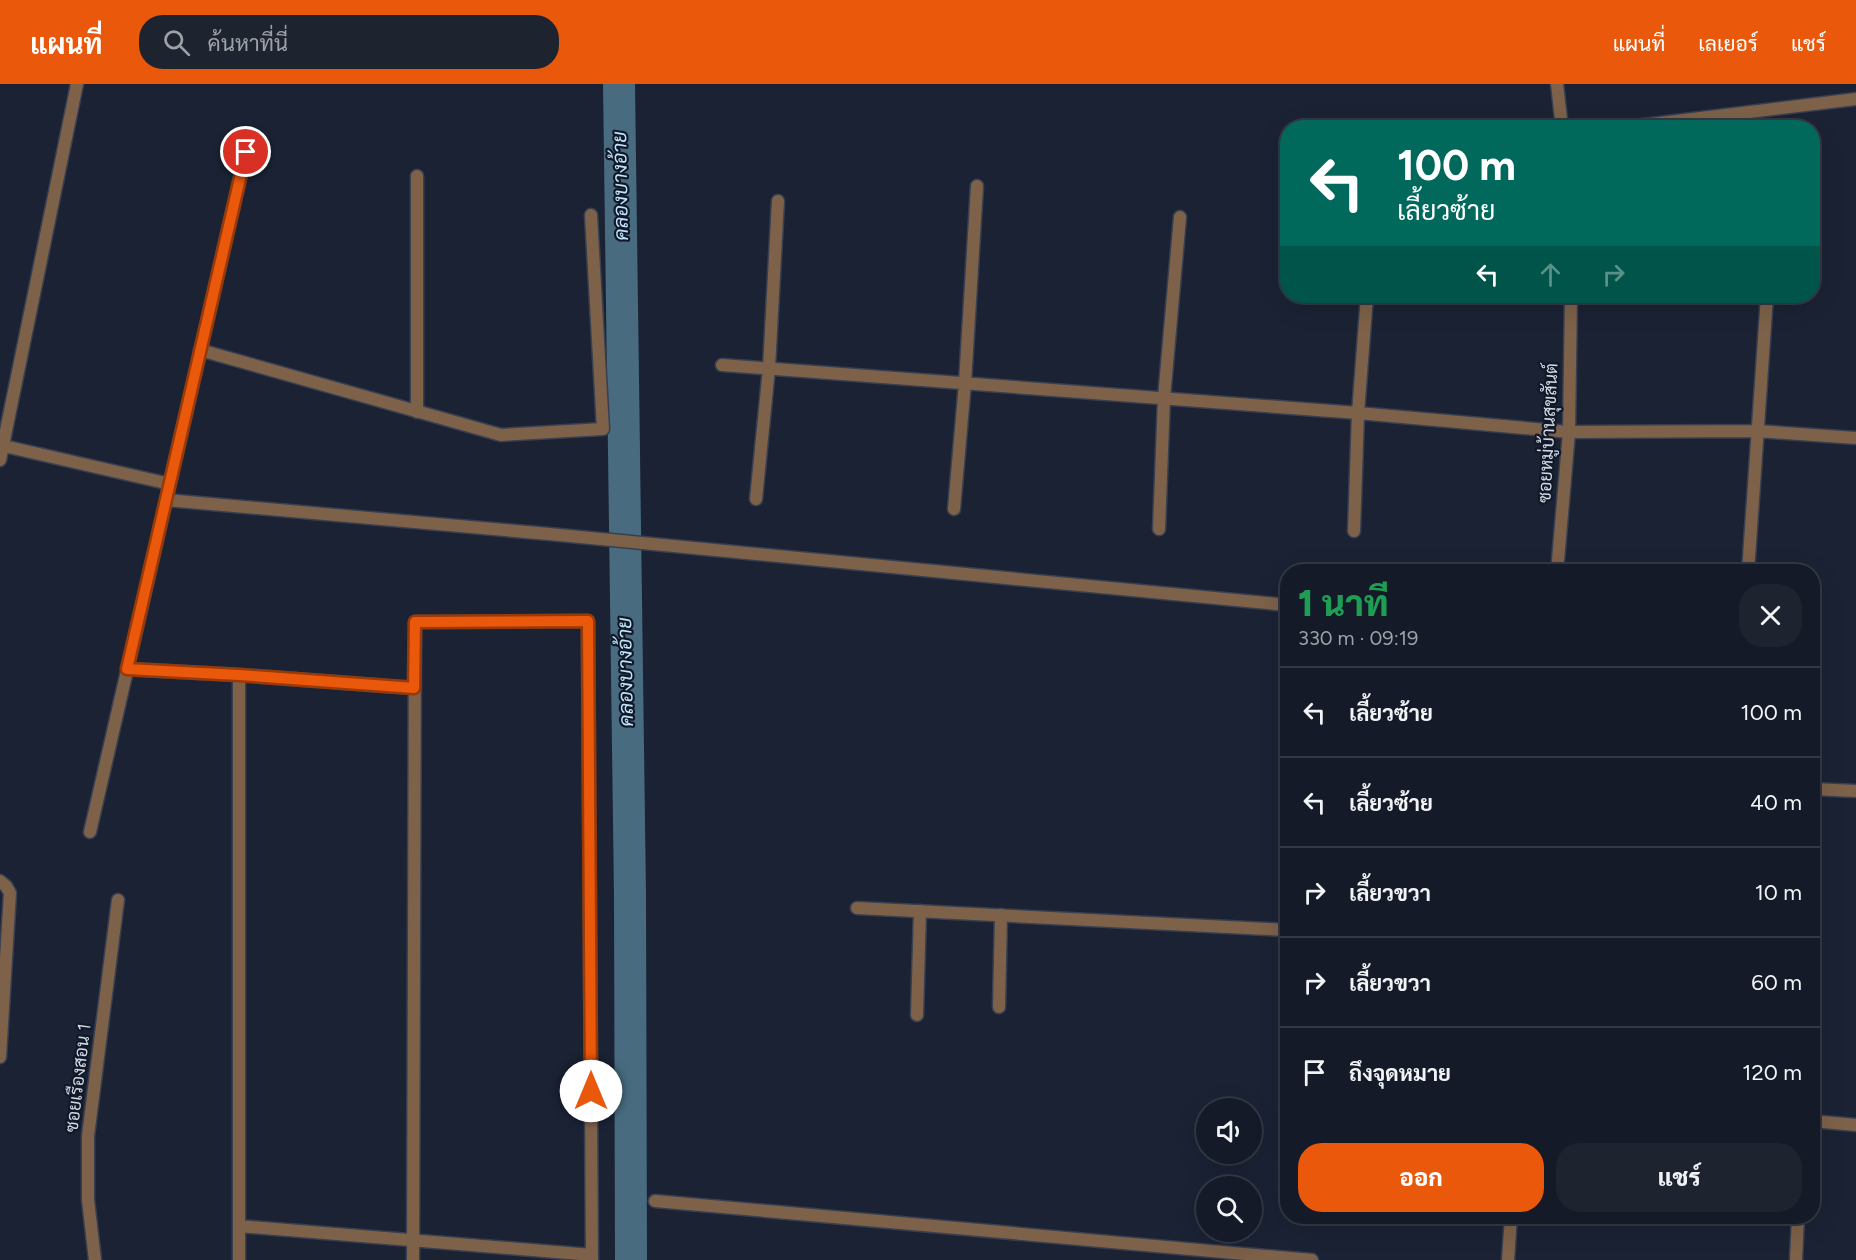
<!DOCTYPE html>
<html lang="th">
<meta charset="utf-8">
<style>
body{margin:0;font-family:Figtree,Sarabun,sans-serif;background:#1d232f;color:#f1f3f6;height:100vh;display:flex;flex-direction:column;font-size:22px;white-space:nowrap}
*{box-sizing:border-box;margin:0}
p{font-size:20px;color:#9da1a7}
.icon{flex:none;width:33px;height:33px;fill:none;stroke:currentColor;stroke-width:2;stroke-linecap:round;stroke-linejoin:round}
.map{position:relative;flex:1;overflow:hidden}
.side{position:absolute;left:1280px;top:480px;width:540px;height:660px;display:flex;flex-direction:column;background:#141a27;border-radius:24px;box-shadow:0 6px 24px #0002,0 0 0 2px #333844}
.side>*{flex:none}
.hud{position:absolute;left:1280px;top:36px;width:540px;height:183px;border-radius:24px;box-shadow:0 6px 24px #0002,0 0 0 2px #333844;background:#00695c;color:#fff;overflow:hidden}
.tools{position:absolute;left:1196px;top:1014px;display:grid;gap:12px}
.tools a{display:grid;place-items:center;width:66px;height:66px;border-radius:50%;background:#141a27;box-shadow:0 6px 24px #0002,0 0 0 2px #333844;font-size:30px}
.pin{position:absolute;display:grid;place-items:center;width:51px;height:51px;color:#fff;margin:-26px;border:3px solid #fff;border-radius:50%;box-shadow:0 2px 6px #0007}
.me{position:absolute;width:66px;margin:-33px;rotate:0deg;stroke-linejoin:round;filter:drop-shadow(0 0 4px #0008)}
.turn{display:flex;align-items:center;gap:21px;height:126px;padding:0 18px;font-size:27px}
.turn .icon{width:78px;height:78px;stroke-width:2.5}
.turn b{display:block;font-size:42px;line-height:51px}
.lanes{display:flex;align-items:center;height:57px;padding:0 18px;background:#0003;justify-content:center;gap:30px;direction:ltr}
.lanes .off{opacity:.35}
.round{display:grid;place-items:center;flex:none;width:63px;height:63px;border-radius:24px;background:#1d232f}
.headline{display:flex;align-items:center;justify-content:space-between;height:102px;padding:0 18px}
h1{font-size:36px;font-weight:800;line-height:45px;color:#1e9e55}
.cta{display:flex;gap:12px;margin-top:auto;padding:12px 18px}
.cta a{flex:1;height:69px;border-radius:24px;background:#ea580c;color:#fff;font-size:24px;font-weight:800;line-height:69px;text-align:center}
.cta a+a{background:#1d232f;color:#f1f3f6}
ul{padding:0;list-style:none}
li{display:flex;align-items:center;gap:18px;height:90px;padding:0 18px;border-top:2px solid #333844}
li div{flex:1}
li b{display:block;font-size:22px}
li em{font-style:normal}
header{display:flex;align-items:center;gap:36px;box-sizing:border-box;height:84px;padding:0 30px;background:#ea580c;color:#fff}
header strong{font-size:28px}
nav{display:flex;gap:33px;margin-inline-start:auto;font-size:21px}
.search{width:420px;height:54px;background:#1d232f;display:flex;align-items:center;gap:15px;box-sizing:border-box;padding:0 21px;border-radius:24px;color:#9da1a7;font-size:22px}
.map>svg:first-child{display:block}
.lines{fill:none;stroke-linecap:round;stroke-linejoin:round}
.canal{stroke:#486b80;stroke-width:32}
.lane-casing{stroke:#373f50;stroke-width:15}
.street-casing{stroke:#373f50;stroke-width:15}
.lane{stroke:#7d6149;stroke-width:12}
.street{stroke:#7d6149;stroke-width:12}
.route-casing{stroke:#983908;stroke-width:15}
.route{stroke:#ea580c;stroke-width:10}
.labels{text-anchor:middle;stroke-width:4.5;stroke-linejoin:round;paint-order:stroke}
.street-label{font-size:18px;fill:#d2d8e4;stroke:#111929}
.water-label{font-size:20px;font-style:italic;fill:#bfe4fb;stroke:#111929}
</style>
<header>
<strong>แผนที่</strong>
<div class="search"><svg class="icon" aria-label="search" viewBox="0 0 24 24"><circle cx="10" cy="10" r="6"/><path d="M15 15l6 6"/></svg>ค้นหาที่นี่</div>
<nav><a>แผนที่</a><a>เลเยอร์</a><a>แชร์</a></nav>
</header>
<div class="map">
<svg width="1856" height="1176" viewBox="0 0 1856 1176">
<rect width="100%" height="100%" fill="#1a2234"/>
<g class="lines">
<path class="canal" d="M619 0 630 811 631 1176"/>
<defs>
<path id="lane" d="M999 923 1001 831
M917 931 920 827
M655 1117 1312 1176"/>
<path id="street" d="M1557 0 1562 44
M1619 44 1856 15
M417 92V328
M200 266 501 351 603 345 591 131
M722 281 1358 329 1569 348 1757 347 1856 354
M4 362 170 400
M0 376 77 0
M756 415 769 284 778 117
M166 416 549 450 1287 521
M954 425 965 299 977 102
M1159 445 1164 314 1180 133
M1354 447 1358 329 1367 212
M1557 488 1569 348 1571 212
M1748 488 1767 212
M127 585 239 591 414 604
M239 591V1176
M1812 705 1856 707
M90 748 246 68
M0 797 6 802 10 809 0 973
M857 824 1287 846
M1812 1037 1856 1041
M239 1142 592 1171
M95 1176 88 1116V1052L118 816
M413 1176 415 538 588 537 592 1176
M1508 1176 1511 1132
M1796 1176 1798 1132"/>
</defs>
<use href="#lane" class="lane-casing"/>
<use href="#street" class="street-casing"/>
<use href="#lane" class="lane"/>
<use href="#street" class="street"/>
</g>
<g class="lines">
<defs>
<path id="route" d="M246 68 127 585 239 591 414 604 415 538 588 537 591 1007"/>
</defs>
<use href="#route" class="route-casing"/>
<use href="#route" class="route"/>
</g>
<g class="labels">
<g class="street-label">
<text transform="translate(1548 349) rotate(-87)" y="6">ซอยหมู่บ้านสุขสันต์</text>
<text transform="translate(78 994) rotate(-83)" y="6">ซอยเรืองสอน 1</text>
</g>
<g class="water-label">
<text transform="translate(620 102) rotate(-91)" y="7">คลองบางอ้าย</text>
<text transform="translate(625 588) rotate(-91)" y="7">คลองบางอ้าย</text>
</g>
</g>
</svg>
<div class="tools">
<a><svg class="icon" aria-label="sound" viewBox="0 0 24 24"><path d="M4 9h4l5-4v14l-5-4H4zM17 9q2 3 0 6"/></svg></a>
<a><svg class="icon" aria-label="search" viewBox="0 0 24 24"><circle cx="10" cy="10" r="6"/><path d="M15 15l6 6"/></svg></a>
</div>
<div class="pin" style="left:246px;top:68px;background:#d93025"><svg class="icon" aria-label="arrive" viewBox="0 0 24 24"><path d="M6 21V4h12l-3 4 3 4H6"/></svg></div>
<svg class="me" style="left:591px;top:1007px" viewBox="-20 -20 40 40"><circle r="19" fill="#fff"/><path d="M0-13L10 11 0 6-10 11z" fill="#ea580c"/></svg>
<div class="hud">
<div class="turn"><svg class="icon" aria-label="left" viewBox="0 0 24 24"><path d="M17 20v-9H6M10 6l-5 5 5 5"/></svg><div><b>100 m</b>เลี้ยวซ้าย</div></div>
<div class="lanes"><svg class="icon" aria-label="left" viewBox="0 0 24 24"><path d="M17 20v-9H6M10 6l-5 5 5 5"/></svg><svg class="icon off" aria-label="ahead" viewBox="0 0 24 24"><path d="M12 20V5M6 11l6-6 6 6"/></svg><svg class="icon off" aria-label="right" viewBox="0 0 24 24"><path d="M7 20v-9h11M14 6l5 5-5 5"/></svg></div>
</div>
<section class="side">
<div class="headline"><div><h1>1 นาที</h1><p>330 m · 09:19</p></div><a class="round"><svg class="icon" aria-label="close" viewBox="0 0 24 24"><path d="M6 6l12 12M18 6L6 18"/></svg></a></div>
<ul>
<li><svg class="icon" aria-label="left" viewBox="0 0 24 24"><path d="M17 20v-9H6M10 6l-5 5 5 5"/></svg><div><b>เลี้ยวซ้าย</b></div><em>100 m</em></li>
<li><svg class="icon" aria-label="left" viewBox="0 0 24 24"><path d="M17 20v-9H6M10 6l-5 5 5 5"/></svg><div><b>เลี้ยวซ้าย</b></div><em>40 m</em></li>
<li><svg class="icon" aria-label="right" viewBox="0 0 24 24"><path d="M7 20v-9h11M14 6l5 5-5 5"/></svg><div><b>เลี้ยวขวา</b></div><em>10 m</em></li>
<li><svg class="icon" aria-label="right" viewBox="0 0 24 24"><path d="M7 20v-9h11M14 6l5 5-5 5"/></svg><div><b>เลี้ยวขวา</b></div><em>60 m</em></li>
<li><svg class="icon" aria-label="arrive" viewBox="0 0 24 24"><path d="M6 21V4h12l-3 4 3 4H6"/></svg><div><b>ถึงจุดหมาย</b></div><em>120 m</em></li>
</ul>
<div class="cta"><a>ออก</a><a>แชร์</a></div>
</section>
</div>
